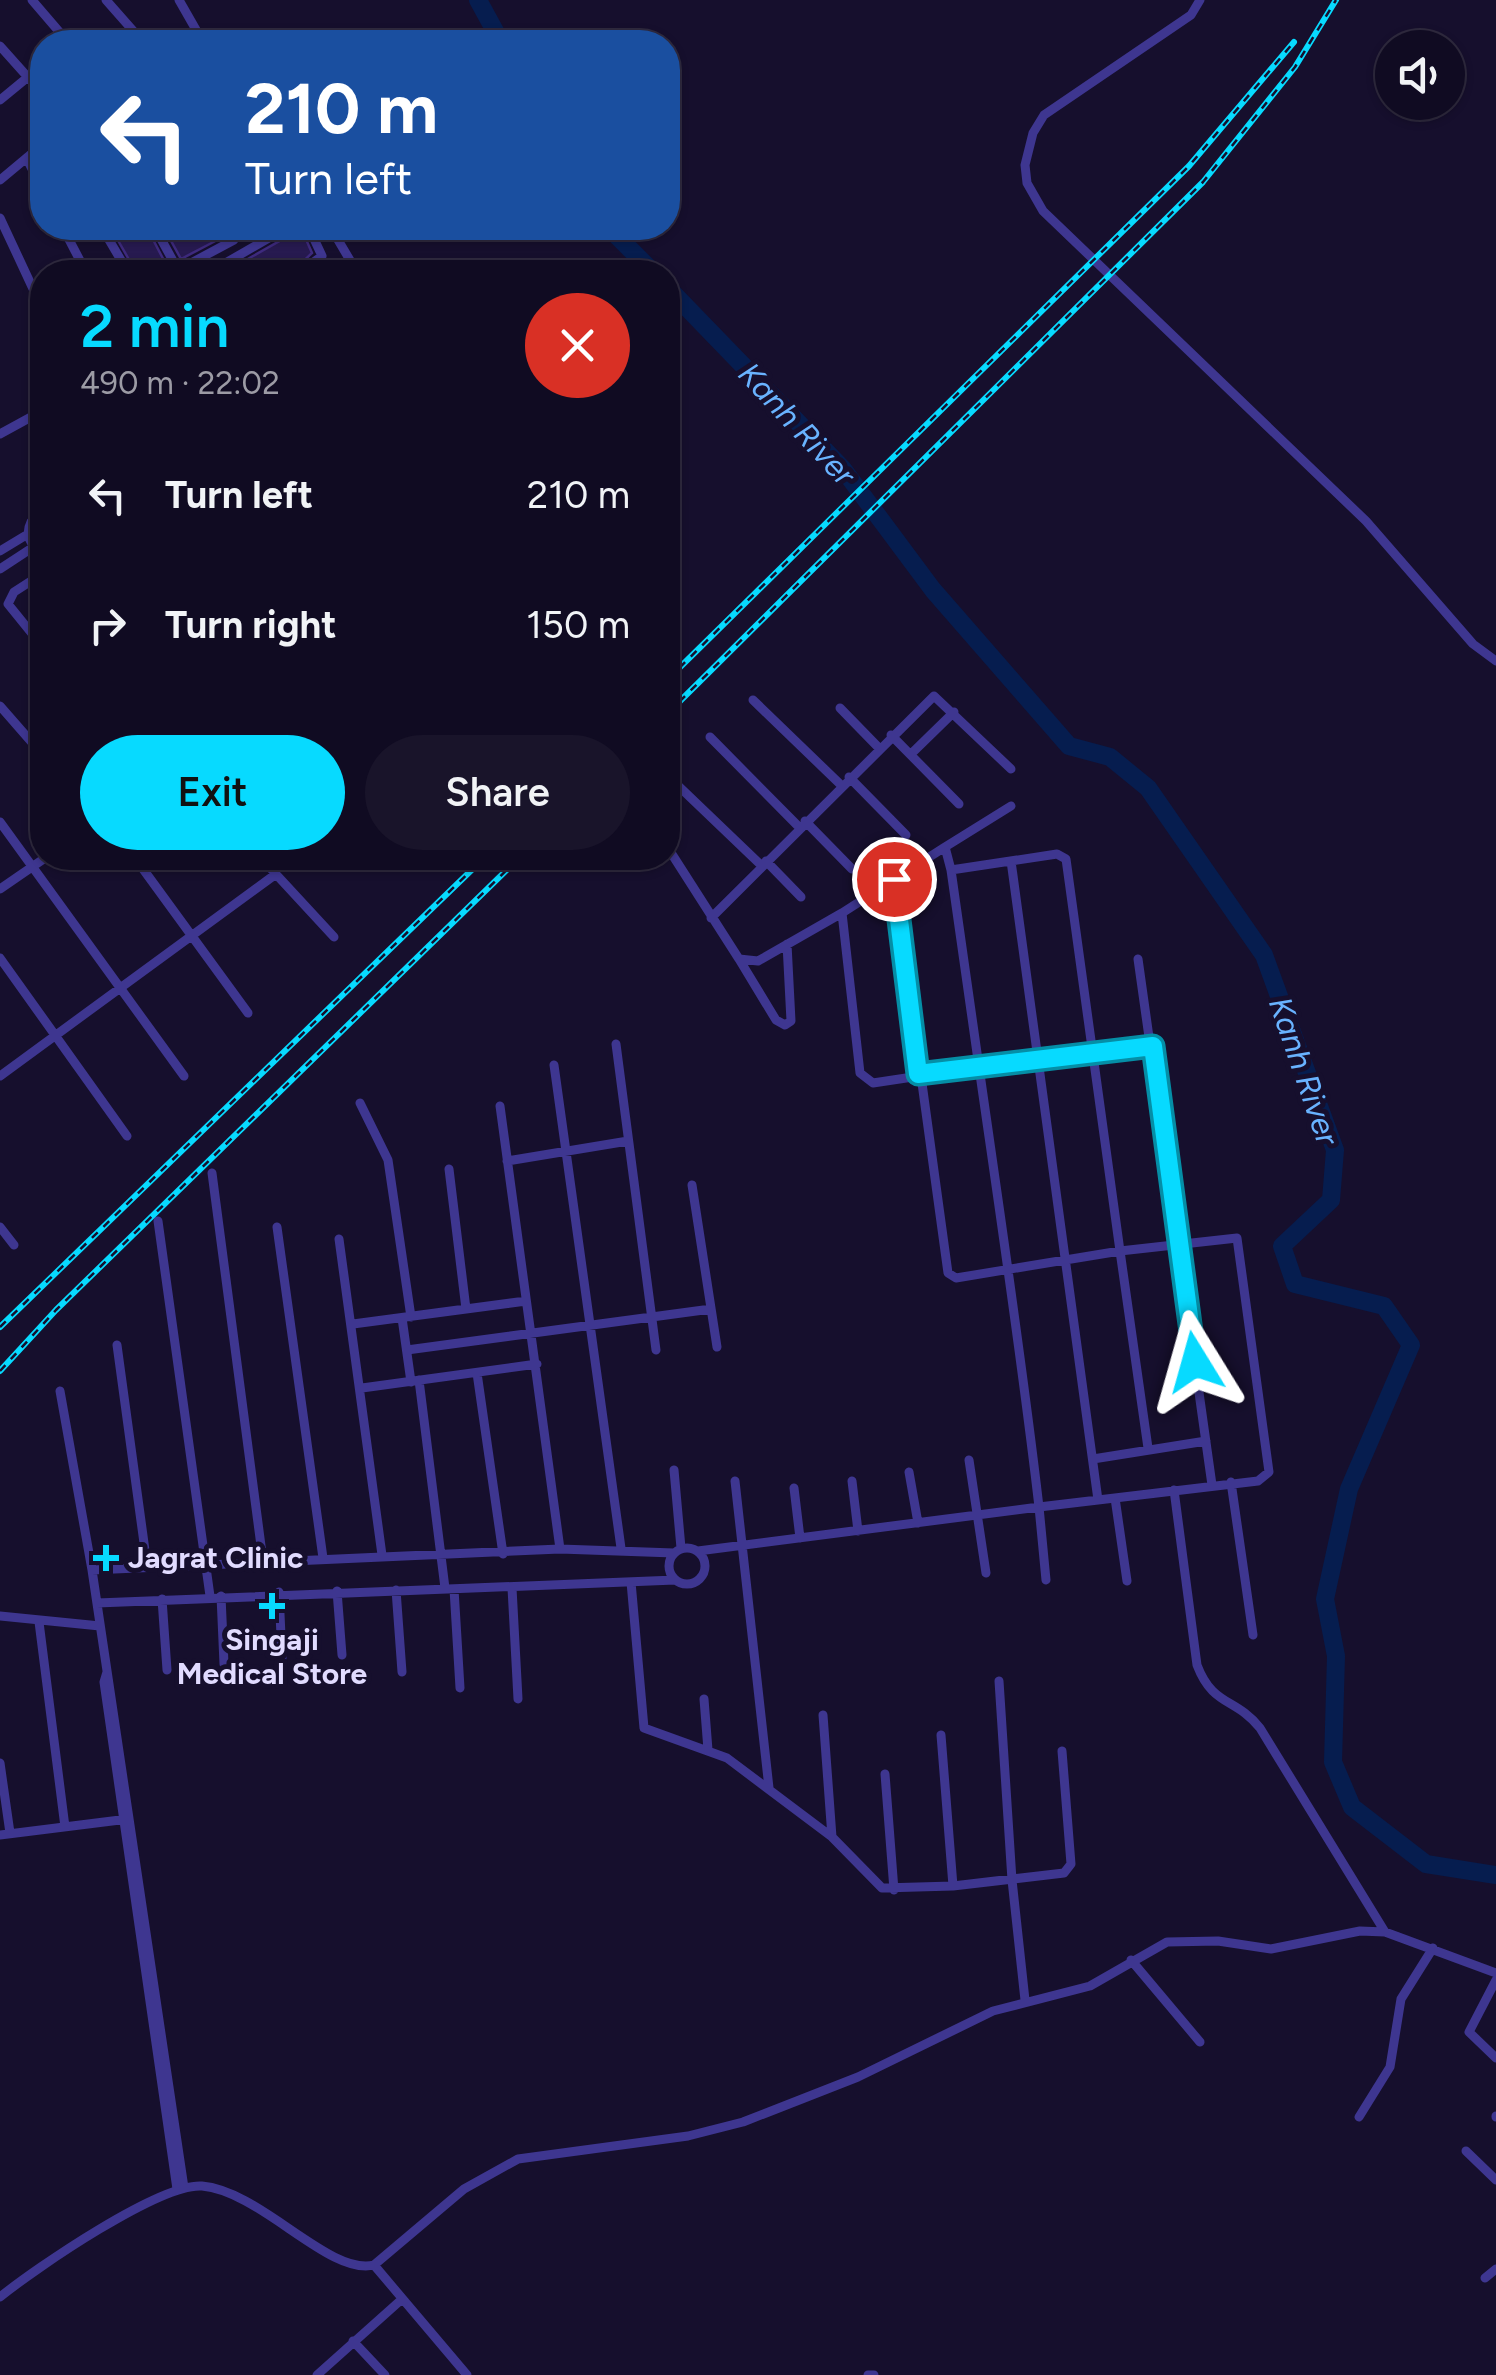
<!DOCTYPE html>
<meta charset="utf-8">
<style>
body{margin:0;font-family:Figtree,sans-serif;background:#19142a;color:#f1f3f6;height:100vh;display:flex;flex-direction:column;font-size:38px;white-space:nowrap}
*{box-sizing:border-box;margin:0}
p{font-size:32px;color:#9c9ba5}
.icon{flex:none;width:55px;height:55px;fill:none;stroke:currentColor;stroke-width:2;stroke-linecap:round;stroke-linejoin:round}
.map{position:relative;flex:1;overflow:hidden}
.sheet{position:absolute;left:30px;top:260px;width:650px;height:610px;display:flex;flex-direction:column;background:#100b22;border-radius:40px;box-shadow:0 2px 8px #0004,0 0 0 2px #302b40}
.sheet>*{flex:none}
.banner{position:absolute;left:30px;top:30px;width:650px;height:210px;border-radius:40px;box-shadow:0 2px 8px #0004,0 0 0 2px #302b40;background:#1a4fa0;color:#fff;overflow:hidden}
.controls{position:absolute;left:1375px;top:30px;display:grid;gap:20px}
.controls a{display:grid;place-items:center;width:90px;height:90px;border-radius:50%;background:#100b22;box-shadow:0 2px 8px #0004,0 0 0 2px #302b40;font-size:50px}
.pin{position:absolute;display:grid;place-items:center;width:85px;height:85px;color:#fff;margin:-42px;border:5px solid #fff;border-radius:50%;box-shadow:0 2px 10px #0007}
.me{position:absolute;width:110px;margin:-55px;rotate:352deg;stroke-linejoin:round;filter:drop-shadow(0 0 8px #0008)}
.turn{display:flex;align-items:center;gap:35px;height:210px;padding:0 50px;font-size:45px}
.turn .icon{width:130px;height:130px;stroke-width:2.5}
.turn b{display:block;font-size:70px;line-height:85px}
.round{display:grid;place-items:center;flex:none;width:105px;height:105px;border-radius:52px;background:#19142a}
.summary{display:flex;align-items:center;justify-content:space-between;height:170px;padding:0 50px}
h1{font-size:60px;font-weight:600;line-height:75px;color:#07daff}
.primary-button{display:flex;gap:20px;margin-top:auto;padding:20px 50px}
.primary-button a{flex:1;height:115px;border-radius:60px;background:#07daff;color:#111;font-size:40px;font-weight:600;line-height:115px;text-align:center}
.primary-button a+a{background:#19142a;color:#f1f3f6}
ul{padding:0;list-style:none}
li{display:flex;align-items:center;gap:30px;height:130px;padding:0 50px}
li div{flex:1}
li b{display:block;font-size:38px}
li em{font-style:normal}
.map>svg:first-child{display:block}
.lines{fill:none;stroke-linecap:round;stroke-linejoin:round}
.river{stroke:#061d4f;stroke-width:18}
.building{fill:#271a50;stroke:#3e2a7e;stroke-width:2.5}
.minor{stroke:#3e3690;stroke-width:9}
.rail-casing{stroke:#07daff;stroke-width:6}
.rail{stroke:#160f2d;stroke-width:2.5;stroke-dasharray:8;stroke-linecap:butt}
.route-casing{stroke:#058ea6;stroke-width:25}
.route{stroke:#07daff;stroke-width:18}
.poi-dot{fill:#07daff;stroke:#160f2d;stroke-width:4}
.labels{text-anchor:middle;stroke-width:10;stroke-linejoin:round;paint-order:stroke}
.poi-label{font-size:30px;font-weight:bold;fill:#e1dbff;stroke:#160f2d;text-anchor:start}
.water-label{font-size:32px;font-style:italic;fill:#69b3ff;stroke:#160f2d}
</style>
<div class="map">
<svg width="1496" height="2375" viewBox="0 0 1496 2375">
<rect width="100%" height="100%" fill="#160f2d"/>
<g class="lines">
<path class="river" d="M478 0 501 42
M615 228 617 236 653 272
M668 288 843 469 933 590 1069 746 1110 757 1148 788 1264 955 1335 1150 1331 1200 1282 1246 1295 1284 1384 1306 1411 1345 1349 1489 1325 1599 1336 1656 1333 1762 1352 1807 1426 1864 1496 1875"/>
</g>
<path class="building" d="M111 228H147L170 272H136Z
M164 228H220L223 237 181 259Z
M294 228H301L312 253 292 272H225L290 235Z"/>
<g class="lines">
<path class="minor" d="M32 0 68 42
M106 0 143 42
M179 0 203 42
M1200 0 1191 15 1044 115 1033 133 1025 165 1027 183 1043 211 1366 521 1473 644 1496 661
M0 46 42 93
M0 100 28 77
M27 159 42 189
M0 180 42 145
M0 218 42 308
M63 228 86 272
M102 228 128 272
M155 228 178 270 234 240 228 228
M331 228 354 267
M210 272 286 228
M300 272 322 256 309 228
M340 272 355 270
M0 434 42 411
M42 514 31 522C25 534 29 546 42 550
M0 551 28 534
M0 569 35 546
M42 574 14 592 8 604 42 646
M753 700 841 785
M0 706 42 754
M840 708 878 747
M891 735 959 804
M710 737 799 827
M911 754 954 712
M668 776 761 865
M849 777 906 835
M805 821 852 869
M0 822 184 1076
M945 847 1011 806
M668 848 739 959 758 961 842 913
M135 858 248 1013
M261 858 334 937
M766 861 801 897
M1011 861 1098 1500
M951 870 979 1067 1153 1046
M0 889 45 858
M711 918 934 696 1011 769
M0 958 127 1136
M739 959 776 1020 785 1025 791 1021 787 944
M1138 959 1212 1485
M616 1044 656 1350
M554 1065 621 1548
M0 1076 276 874
M360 1103 388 1160 411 1317
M500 1106 560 1549
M507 1161 628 1141
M449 1169 466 1309
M212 1173 263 1561
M692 1185 717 1347
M158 1221 210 1596
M0 1227 14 1245
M277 1227 323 1558
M339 1239 382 1555
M402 1318 411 1382
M353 1324 526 1301
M117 1345 147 1565
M407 1350 711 1309
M477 1373 503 1554
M419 1380 445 1588
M362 1388 537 1364
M60 1391 92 1570
M1093 1459 1206 1441
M969 1460 986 1573
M674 1470 681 1548
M909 1472 918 1523
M735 1481 769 1788
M852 1481 858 1531
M1231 1482 1253 1635
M794 1488 800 1538
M1174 1490 1197 1665C1213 1707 1235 1697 1260 1728L1385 1932
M1115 1498 1127 1581
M669 1566a18 18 0 1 1 36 0a18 18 0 1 1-36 0Z
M698 1551 1039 1507C1022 1360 1000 1214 979 1067L873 1083 860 1073 842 913 945 847 951 870 1057 854 1066 859 1120 1251 956 1278 948 1273 894 879
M1046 1580 1039 1507 1258 1481 1269 1472 1237 1238 1120 1251 1148 1448
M631 1582 644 1728 727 1758 832 1837 882 1888 953 1886 1064 1873 1071 1864 1062 1751
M512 1588 518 1699
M454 1589 460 1688
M396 1590 402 1672
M337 1591 342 1655
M279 1592 282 1658
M221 1596 224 1664
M162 1599 167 1670
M97 1603 675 1580
M0 1616 100 1626
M39 1622 65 1827
M107 1672 104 1682 177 2189
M999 1681 1012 1880 1025 2000
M704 1699 708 1750
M823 1715 832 1837
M941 1735 953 1886
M0 1763 10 1833
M885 1774 894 1890
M0 1835 128 1819
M1131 1960 1200 2042
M1496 1980 1469 2032 1496 2058
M1496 2116V2117
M1359 2117 1390 2067 1401 1999 1433 1948
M1466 2151 1496 2180
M184 2188 92 1570 560 1549 674 1553
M374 2265 467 2375
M1485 2278 1496 2269
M0 2297C36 2268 160 2183 202 2186 261 2191 329 2276 374 2265L464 2189 518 2159 688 2136 743 2122 858 2077 993 2011 1090 1986 1167 1942 1218 1941 1271 1949 1360 1931 1385 1932 1496 1973
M353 2341 385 2375
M317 2375 401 2300
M868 2375H874"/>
<defs>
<path id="rail" d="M668 679 1189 166 1294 42
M668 713 1203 182 1295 67 1336 0
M0 1327 484 858
M0 1371 56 1310 519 858"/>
</defs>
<use href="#rail" class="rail-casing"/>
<use href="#rail" class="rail"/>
</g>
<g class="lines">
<defs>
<path id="route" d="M894 879 918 1074 1153 1046 1195 1362"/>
</defs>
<use href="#route" class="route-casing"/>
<use href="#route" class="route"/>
</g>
<g class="poi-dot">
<path d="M101 1543h10v10h10v10h-10v10h-10v-10h-10v-10h10z"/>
<path d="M267 1591h10v10h10v10h-10v10h-10v-10h-10v-10h10z"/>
</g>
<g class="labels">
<g class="poi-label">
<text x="128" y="1568">Jagrat Clinic</text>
<text x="272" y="1650" text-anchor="middle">Singaji<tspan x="272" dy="34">Medical Store</tspan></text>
</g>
<g class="water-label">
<text transform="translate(797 424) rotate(47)" y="11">Kanh River</text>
<text transform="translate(1304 1071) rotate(71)" y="11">Kanh River</text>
</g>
</g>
</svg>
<div class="controls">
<a><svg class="icon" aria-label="sound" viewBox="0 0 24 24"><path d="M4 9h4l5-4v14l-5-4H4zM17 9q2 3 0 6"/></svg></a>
</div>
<div class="pin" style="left:894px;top:879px;background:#d93025"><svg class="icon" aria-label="arrive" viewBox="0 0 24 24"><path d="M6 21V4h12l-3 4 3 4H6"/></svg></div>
<svg class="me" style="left:1195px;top:1362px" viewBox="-20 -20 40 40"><path d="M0-17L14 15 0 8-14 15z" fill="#07daff" stroke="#fff" stroke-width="4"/></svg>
<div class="banner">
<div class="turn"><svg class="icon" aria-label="left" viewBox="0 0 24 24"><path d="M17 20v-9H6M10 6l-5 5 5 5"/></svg><div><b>210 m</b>Turn left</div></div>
</div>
<section class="sheet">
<div class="summary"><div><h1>2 min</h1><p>490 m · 22:02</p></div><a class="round" style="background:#d93025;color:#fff"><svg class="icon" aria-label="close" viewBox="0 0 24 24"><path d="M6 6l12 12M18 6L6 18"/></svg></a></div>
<ul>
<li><svg class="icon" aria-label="left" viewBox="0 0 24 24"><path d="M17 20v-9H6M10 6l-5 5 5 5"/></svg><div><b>Turn left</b></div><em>210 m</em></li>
<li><svg class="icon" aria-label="right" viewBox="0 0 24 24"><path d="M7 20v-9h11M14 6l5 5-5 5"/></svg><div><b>Turn right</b></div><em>150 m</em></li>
</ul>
<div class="primary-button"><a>Exit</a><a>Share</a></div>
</section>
</div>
